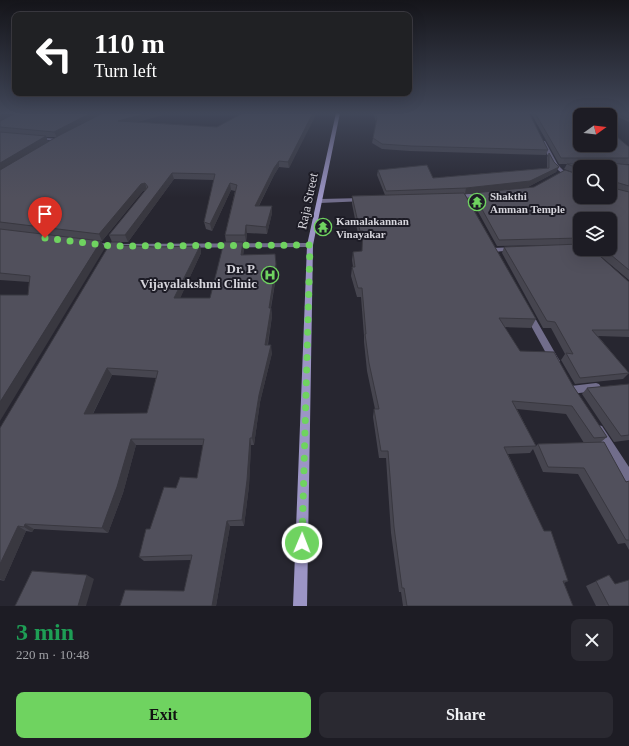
<!DOCTYPE html>
<meta charset="utf-8">
<style>
body{margin:0;font-family:Georgia,serif;background:#2a2931;color:#f1f3f6;height:100vh;display:flex;flex-direction:column;font-size:15px;white-space:nowrap}
*{box-sizing:border-box;margin:0}
p{font-size:13px;color:#a0a1a6}
.icon{flex:none;width:22px;height:22px;fill:none;stroke:currentColor;stroke-width:2;stroke-linecap:round;stroke-linejoin:round}
.map{position:relative;height:606px;overflow:hidden}
.details{display:flex;flex-direction:column;background:#1d1c24;flex:1}
.details>*{flex:none}
.hud{position:absolute;left:12px;top:12px;width:400px;height:84px;border-radius:8px;box-shadow:0 4px 16px #0002,0 0 0 1px #3b3a41;background:#202124;color:#fff;overflow:hidden}
.needle{width:26px;rotate:75deg}
.fabs{position:absolute;left:573px;top:108px;display:grid;gap:8px}
.fabs a{display:grid;place-items:center;width:44px;height:44px;border-radius:8px;background:#1d1c24;box-shadow:0 4px 16px #0002,0 0 0 1px #3b3a41;font-size:20px}
.pin{position:absolute;display:grid;place-items:center;width:34px;height:34px;color:#fff;margin:-41px -17px;border-radius:50% 50% 50% 0;rotate:-45deg;box-shadow:0 0 4px #0007}
.pin .icon{rotate:45deg}
.me{position:absolute;width:44px;margin:-22px;rotate:1deg;stroke-linejoin:round;filter:drop-shadow(0 0 3px #0008)}
.turn{display:flex;align-items:center;gap:14px;height:84px;padding:0 16px;font-size:18px}
.turn .icon{width:52px;height:52px;stroke-width:2.5}
.turn b{display:block;font-size:28px;line-height:34px}
.round{display:grid;place-items:center;flex:none;width:42px;height:42px;border-radius:8px;background:#2a2931}
.head{display:flex;align-items:center;justify-content:space-between;height:68px;padding:0 16px}
h1{font-size:24px;font-weight:800;line-height:30px;color:#1e9e55}
.primary-button{display:flex;gap:8px;margin-top:auto;padding:8px 16px}
.primary-button a{flex:1;height:46px;border-radius:8px;background:#6fd360;color:#111;font-size:16px;font-weight:800;line-height:46px;text-align:center}
.primary-button a+a{background:#2a2931;color:#f1f3f6}
.map>svg:first-child{display:block}
.lines{fill:none;stroke-linecap:round;stroke-linejoin:round}
.minor{fill:#716d8b;fill-rule:evenodd}
.secondary{fill:#9c95c5;fill-rule:evenodd}
.wall{fill:#46454f;fill-rule:evenodd}
.shaded-wall{fill:#393840}
.building{fill:#51505c;stroke:#393840;fill-rule:evenodd}
.route{stroke:#6fd360;stroke-width:7;stroke-dasharray:0 12.6}
.labels{text-anchor:middle;stroke-width:4;stroke-linejoin:round;paint-order:stroke}
.far-poi-label{font-size:11px;font-weight:bold;fill:#d6d5dc;stroke:#1d1c26;text-anchor:start}
.street-label{font-size:13px;fill:#d6d5dc;stroke:#1d1c26}
.poi-label{font-size:13px;font-weight:bold;fill:#d6d5dc;stroke:#1d1c26;text-anchor:end}
</style>
<div class="map">
<svg width="629" height="606" viewBox="0 0 629 606">
<rect width="100%" height="100%" fill="#272630"/>
<g class="lines">
<path class="minor" d="M35 137 58 139 60 140 58 141 37 139 35 138Z
M541 141H545L558 165 564 171 580 177V181C553 172 553 165 541 142Z
M482 193 485 195 484 196 456 199 453 197 456 195Z
M363 198 365 199V201L320 203 317 201 320 199Z
M93 242 111 244 310 243 313 245 310 247 111 248 91 245V243Z
M513 247 516 249 515 250 493 252 490 250 493 248Z
M528 310 531 311 558 358 560 361 558 364 555 365 552 364 524 313Z
M596 383 599 384 601 387 599 390 596 391 571 394 568 393 566 390 568 387 571 386Z
M598 425 602 426 629 467V483L625 481 594 434 593 430 594 426Z"/>
<path class="secondary" d="M336 113H340L313 245 307 606H293L307 245Z"/>
</g>
<path class="wall" d="M0 113H170L137 122 217 127 315 115 289 168 279 167 274 175 259 206H272V213L267 234 247 233 246 242H243L244 249 243 255 277 271 271 308 272 316 268 345 272 353 260 402 254 445H251L249 486 244 526H230L216 606H120L184 591 191 560 144 561 139 557 150 529 176 488 197 478 203 445H136L123 493 108 533 34 529 32 532 26 531 4 581 0 580V428L112 242 109 235 146 190 143 191 102 241H101L105 248 28 295 29 282 0 280V229L71 238 0 229ZM46 137H56L48 142ZM174 179 214 180 204 222 206 229 212 231 231 190 235 191 225 235 226 242 210 298H180L201 253 200 246 156 247 121 245 120 242H128ZM112 375 156 378 147 413 93 414Z
M373 113H529L548 150 546 155 410 151 382 149 372 143 376 122Z
M531 113H589L629 147V164H622L629 165V280L592 249H610L580 219V249L629 282V337L598 336 629 373 623 379 575 384 561 360 565 354 551 328H543L502 253 504 247 568 245 497 246 471 199 473 193 534 187 575 173 564 169 567 164H577H559ZM580 167 610 197H580Z
M609 113H629V122Z
M549 153 554 162 559 167 556 172 528 187 465 194 536 319 531 328 504 327 520 351 573 386 607 437 601 442 626 482 629 481V550L625 543 618 544 578 474 543 472 533 449 530 453 508 454 544 531 568 581 564 583 573 606H403L401 592H399L391 533 386 458H379L373 417 374 409H375L367 371 364 342V336L361 297H357L351 276 352 267H353L352 260 353 252 362 251V239H359L352 204V196L385 195 377 175 378 170 433 178 547 168V157ZM517 409 566 414 584 443 538 444 536 446Z
M629 384V440L614 442 582 394 587 388Z
M609 575 629 606H596L586 586Z"/>
<path class="shaded-wall" d="M5 113H18L0 123V116Z
M91 113H104L57 137 54 132Z
M148 113H170L120 126 118 121Z
M313 113H317L289 168 288 162Z
M46 136 48 142 0 171V163Z
M279 161V167L274 175 255 213V206L274 168Z
M559 167 556 172 528 187 465 194 466 188Z
M172 173 174 179 128 242 125 235Z
M145 183 147 190 143 191 102 241 99 234 141 184Z
M230 183 231 190 212 231 210 224Z
M272 206V213L267 234 266 227Z
M246 225 247 233 246 242 245 235Z
M101 241 105 248 0 421V402Z
M243 242 244 249 242 263 241 255Z
M200 246 201 253 177 305 174 298Z
M276 264 277 271 269 316V308Z
M271 308 272 316 266 353 265 345Z
M271 345 272 353 260 402 254 445 252 438 259 395Z
M107 368 112 375 89 421 84 414Z
M250 438 251 445 249 486 244 526 242 520Z
M131 439 136 445 123 493 108 533 102 528Z
M227 521 230 526 216 606H212Z
M25 524 34 529 32 532 24 527Z
M18 526 26 531 4 581 0 579V564Z
M87 575 94 579 86 606H78Z"/>
<path class="building" d="M0 113H5L0 116Z
M16 113H91L54 132 0 127V121Z
M103 113H148L118 121 217 127 243 113H313L288 162 279 161 274 168 255 206H272L266 227 246 225 245 235H225L237 185 230 183 210 224 204 222 215 174 172 173 125 235H109L148 187 145 183 141 184 99 234 0 222V170L58 136Z
M375 113H529L548 150 411 146 382 144 373 138 377 118Z
M535 113H589L591 115H580V145H610V131L629 147V158H561Z
M616 113H629V119Z
M0 132 46 136 0 163Z
M549 153 554 162 559 167 530 181 466 188 386 191 378 170 427 165 433 178 549 168Z
M612 163 629 165V186L612 181 613 188 629 192V270L604 249H610V219H580V238L499 240 473 193 534 187 565 170 580 175V197H610V167H580V169L567 164Z
M464 193 536 319 499 318 520 351 554 352 573 386 607 437 594 438 572 406 512 401 536 446 504 447 544 531H551L568 581H563L573 606H407L404 588H402L394 527 388 451H381L374 409H379L369 363 365 334H366L362 288H358L352 267H355L353 252 362 251 363 231H360L352 196Z
M0 229 101 241 0 402V295H28L30 276 0 273Z
M111 242H120L118 245 156 247 200 246 174 298H210L224 242H243L241 255 275 254 276 264 269 308H271L265 345H271L259 395 252 438H250L247 480 242 520 227 521 212 606H120L125 590 184 591 192 555 139 557 146 529H150L164 487 176 488 180 477 197 478 204 439H131L117 487 102 528 25 524 24 527 18 526 0 564V428ZM107 368 158 371 147 413 84 414Z
M580 244V249H592L629 282V330H592L629 373 580 378 566 353 573 354 555 322 547 321 504 247Z
M629 384V435L621 436 587 388Z
M604 442 626 482 629 481V540H626L584 468 548 467 538 444Z
M32 571 87 575 78 606H15Z
M609 575 615 584 629 580V606H609L596 581Z"/>
<linearGradient id="sky" x2="0" y2="1"><stop stop-color="#15151a"/><stop offset="0.57" stop-color="#414759"/><stop offset="1" stop-color="#414759" stop-opacity="0"/></linearGradient>
<rect width="629" height="198" fill="url(#sky)"/>
<g class="lines">
<path class="route" d="M45 238 111 246 310 245 302 543"/>
</g>
<defs>
<symbol id="temple-ring" viewBox="-11 -11 22 22"><circle r="9.5" fill="#1d1c26" stroke="#6fd360" stroke-width="1.5"/><path d="M0-6L5-2H3V0L6.5 2.5H4V6H1.5V3h-3V6H-4V2.5H-6.5L-3 0V-2H-5Z" fill="#6fd360"/></symbol>
<symbol id="hospital-ring" viewBox="-11 -11 22 22"><circle r="9.5" fill="#1d1c26" stroke="#6fd360" stroke-width="1.5"/><path d="M-5-5h3v3.5h4V-5h3V5h-3V1.5h-4V5h-3Z" fill="#6fd360"/></symbol>
</defs>
<g fill-rule="evenodd">
<use href="#temple-ring" x="467" y="192" width="20" height="20"/>
<use href="#temple-ring" x="313" y="217" width="20" height="20"/>
<use href="#hospital-ring" x="260" y="265" width="20" height="20"/>
</g>
<g class="labels">
<g class="far-poi-label">
<text x="490" y="200">Shakthi<tspan x="490" dy="13">Amman Temple</tspan></text>
<text x="336" y="225">Kamalakannan<tspan x="336" dy="13">Vinayakar</tspan></text>
</g>
<g class="street-label">
<text transform="translate(307 201) rotate(-78)" y="5">Raja Street</text>
</g>
<g class="poi-label">
<text x="257" y="273">Dr. P.<tspan x="257" dy="15">Vijayalakshmi Clinic</tspan></text>
</g>
</g>
</svg>
<div class="fabs">
<a><svg class="needle" viewBox="-14 -14 28 28"><path d="M0-13l5 13h-10z" fill="#e53935"/><path d="M0 13l5-13h-10z" fill="#a0a1a6"/></svg></a>
<a><svg class="icon" aria-label="search" viewBox="0 0 24 24"><circle cx="10" cy="10" r="6"/><path d="M15 15l6 6"/></svg></a>
<a><svg class="icon" aria-label="layers" viewBox="0 0 24 24"><path d="M12 4l9 5-9 5-9-5zM3 14l9 5 9-5"/></svg></a>
</div>
<div class="pin" style="left:45px;top:238px;background:#d93025"><svg class="icon" aria-label="arrive" viewBox="0 0 24 24"><path d="M6 21V4h12l-3 4 3 4H6"/></svg></div>
<svg class="me" style="left:302px;top:543px" viewBox="-20 -20 40 40"><circle r="17" fill="#6fd360" stroke="#fff" stroke-width="3"/><path d="M0-11L8 9 0 5-8 9z" fill="#fff"/></svg>
<div class="hud">
<div class="turn"><svg class="icon" aria-label="left" viewBox="0 0 24 24"><path d="M17 20v-9H6M10 6l-5 5 5 5"/></svg><div><b>110 m</b>Turn left</div></div>
</div>
</div>
<section class="details">
<div class="head"><div><h1>3 min</h1><p>220 m · 10:48</p></div><a class="round"><svg class="icon" aria-label="close" viewBox="0 0 24 24"><path d="M6 6l12 12M18 6L6 18"/></svg></a></div>
<div class="primary-button"><a>Exit</a><a>Share</a></div>
</section>
